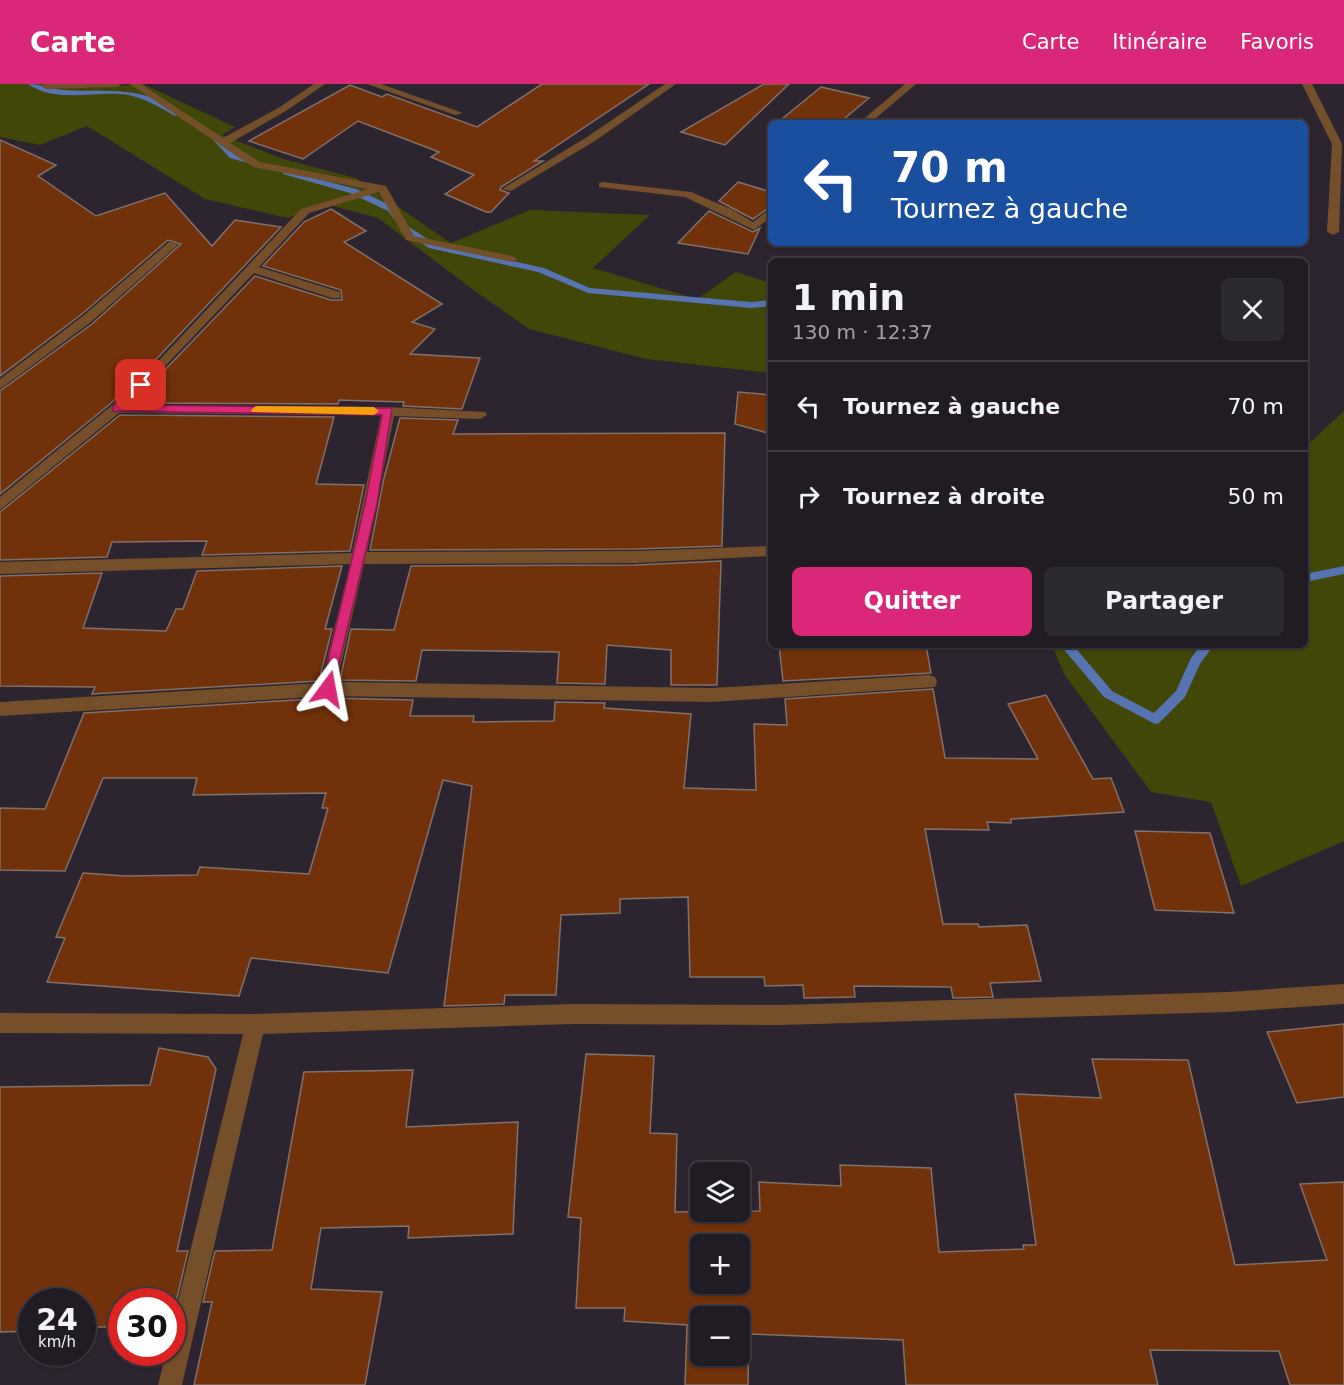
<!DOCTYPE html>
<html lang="fr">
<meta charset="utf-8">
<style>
body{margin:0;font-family:"DejaVu Sans",sans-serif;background:#2d2931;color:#f1f3f6;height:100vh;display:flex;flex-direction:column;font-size:22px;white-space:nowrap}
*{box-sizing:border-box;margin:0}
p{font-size:20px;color:#a2a1a6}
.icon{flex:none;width:33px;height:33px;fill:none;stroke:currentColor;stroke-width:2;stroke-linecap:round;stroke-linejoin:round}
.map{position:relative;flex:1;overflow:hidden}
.drawer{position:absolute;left:768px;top:174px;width:540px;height:390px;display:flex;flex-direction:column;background:#211c24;border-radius:9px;box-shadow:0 2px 4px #0004,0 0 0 2px #3e3a41}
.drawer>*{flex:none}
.top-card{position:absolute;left:768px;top:36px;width:540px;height:126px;border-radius:9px;box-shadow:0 2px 4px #0004,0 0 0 2px #3e3a41;background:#1a4fa0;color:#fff;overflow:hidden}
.fabs{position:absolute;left:690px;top:1078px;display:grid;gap:12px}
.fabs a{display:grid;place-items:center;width:60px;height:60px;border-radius:9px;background:#211c24;box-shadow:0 2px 4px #0004,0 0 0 2px #3e3a41;font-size:30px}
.speed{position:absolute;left:18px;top:1204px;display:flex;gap:12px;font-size:30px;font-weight:700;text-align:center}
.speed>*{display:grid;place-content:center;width:78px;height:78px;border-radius:50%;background:#211c24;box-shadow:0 2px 4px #0004,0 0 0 2px #3e3a41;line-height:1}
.speed small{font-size:15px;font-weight:400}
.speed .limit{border:9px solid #d22;background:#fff;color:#111}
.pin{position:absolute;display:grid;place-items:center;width:51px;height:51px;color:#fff;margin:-26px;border-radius:12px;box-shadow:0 3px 9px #0006}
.me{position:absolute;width:66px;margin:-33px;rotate:13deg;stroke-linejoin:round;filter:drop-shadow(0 0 4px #0008)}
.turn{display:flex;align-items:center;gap:21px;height:126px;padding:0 24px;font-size:27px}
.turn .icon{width:78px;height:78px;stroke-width:2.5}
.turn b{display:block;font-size:42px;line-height:51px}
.round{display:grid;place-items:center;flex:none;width:63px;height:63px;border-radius:9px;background:#2d2931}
.head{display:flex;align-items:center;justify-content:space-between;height:102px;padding:0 24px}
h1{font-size:36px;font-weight:800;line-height:45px}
.cta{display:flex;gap:12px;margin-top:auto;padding:12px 24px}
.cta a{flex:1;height:69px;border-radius:9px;background:#db2777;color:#fff;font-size:24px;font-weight:800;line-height:69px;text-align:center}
.cta a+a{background:#2d2931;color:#f1f3f6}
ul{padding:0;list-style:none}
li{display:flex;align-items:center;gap:18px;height:90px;padding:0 24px;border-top:2px solid #3e3a41}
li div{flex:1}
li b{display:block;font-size:22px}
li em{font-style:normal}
header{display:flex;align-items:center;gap:36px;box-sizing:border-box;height:84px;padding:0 30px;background:#db2777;color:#fff}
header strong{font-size:28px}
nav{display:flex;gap:33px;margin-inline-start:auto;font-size:21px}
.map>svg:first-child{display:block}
.green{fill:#414609}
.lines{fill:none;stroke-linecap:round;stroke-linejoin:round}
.stream{fill:#5674b2;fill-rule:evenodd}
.building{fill:#71310a;stroke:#807169;stroke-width:1.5;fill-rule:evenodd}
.minor{fill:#744f29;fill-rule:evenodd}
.route{fill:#db2777;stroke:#8e194d;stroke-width:1.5}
.slow{fill:#f59e0b}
</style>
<header>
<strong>Carte</strong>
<nav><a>Carte</a><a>Itinéraire</a><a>Favoris</a></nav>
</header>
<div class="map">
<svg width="1344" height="1301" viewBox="0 0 1344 1301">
<rect width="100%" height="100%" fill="#2c2530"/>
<path class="green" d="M0 0H80L88 4 143 0 235 43 222 51 283 75 356 94 451 159 530 126 650 131 593 184 697 215 736 188 771 199V289L646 275 529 245 475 207 378 134 329 121 288 134 205 115 87 42 40 61 0 53Z
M1344 327V757L1241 802 1211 718 1151 708 1064 590 1052 561H1305V363Z"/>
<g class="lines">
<path class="stream" d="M28 0C40 0 52 5 64 6 109 9 143 0 182 30L175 32C161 24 145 14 128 11 96 6 56 20 28 0Z
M214 53H220L236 70 259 79 255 81 230 74 214 57Z
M283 86 356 105 394 123 409 143 435 160 544 184 590 204 751 218 771 216V222L751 224 588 209 538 188 429 164 403 147 388 127 350 109 283 90Z
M1344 482V490L1305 498V490Z
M1060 561H1073L1112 607 1154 629 1176 607 1191 574 1201 561H1214L1200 580 1185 613 1159 639 1155 640 1104 613Z"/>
</g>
<path class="building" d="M542 0H649L534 77H543L501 103 500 106 509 109 491 128H486L445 110 474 91 431 73 439 68 358 37 303 75 249 57 350 1 382 13 387 10 477 43Z
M764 0H789L725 61 681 48Z
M821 3 869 14 839 39H777Z
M0 56 56 81 38 92 96 132 165 109 212 162 235 136 281 143 147 285 110 320 0 410V307L92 240 181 160 168 156 82 230 0 292Z
M738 98 771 108V122L753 135 719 117Z
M331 125 366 147 344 158 442 220 412 238 435 245 410 270 480 274 462 325 403 322 404 318 339 316 338 320 133 319 255 192 331 216H342L341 206 263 182 304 138Z
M709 127 753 148 760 144 748 170 678 159Z
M738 308 771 311V350L735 340Z
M120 331 334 333 316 400 364 401 350 467 202 471 207 457 112 458 107 473 0 476V428Z
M400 334 458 336 453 350 725 349 722 462 635 465 370 466 384 394Z
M721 477 717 601H671V566L607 561 605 600 557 599 559 568 422 566 416 597 340 596 351 545 394 546 411 482 635 481Z
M342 482 325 545H332L319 597 92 610 95 603 0 602V492L102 489 83 544 166 547 176 525H183L197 487Z
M779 561H926L931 589 783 597Z
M933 605 945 674 1038 675 1008 620 1046 611 1093 695 1111 694 1124 728 1011 735V739L987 738 989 746 925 745 943 840H978L979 843 1027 841 1041 897 990 899 993 913 953 914 951 903 854 902 855 913 804 914 803 901 765 902 764 893H690L688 813 620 815V829L561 831 556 911H505L504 920 444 922 472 702 443 696 388 889 251 874 239 912 47 898 65 854 56 853 83 789 125 792 197 791 200 783 309 790 328 724H322L326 709 193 711 197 694H103L65 787 0 786V724L45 725 84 629 328 614 413 616 410 632H474L473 638 554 637 555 618 605 619 604 624 691 630 684 704 756 706 754 640 787 641 785 615Z
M1135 747 1210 749 1234 829 1155 826Z
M1344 940V1013L1297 1019 1267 948Z
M159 964 208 973 216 985 177 1167H188L176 1218H122V1243H82V1218H32V1247L0 1248V1003L150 1001Z
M586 970 654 972 650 1049 677 1050 675 1128 760 1127 759 1098 841 1102 840 1081 931 1084 939 1168 1024 1165 1023 1161H1036L1015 1010 1101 1014 1092 975 1188 976 1235 1181 1327 1176 1300 1100 1344 1098V1301H1290L1279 1267 1150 1266 1158 1301H906L903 1256 749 1250 748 1301H685L687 1241 624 1237 625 1224H576L581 1134 568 1133ZM700 1161H740V1200H700ZM700 1233H740V1272H700Z
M413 986 406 1043 518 1038 513 1150 408 1154 409 1142 321 1144 311 1205 382 1208 365 1301H194L212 1218H203L215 1167 272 1166 304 988Z"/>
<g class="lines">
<path class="minor" d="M43 0H122L117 3 46 5 43 4Z
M130 0H141L223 54 280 23 314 0H325L286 27 230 59 260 78 386 102 414 152 512 172 518 175 512 178 406 156 379 108 309 129 259 183 340 208V214H332L254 189 128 321 388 323 485 328 487 331 480 335 394 332 367 468 635 467 771 462V472L635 479 364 480 337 598 712 604 929 591 935 593 937 598 935 603 712 618 328 612 0 632V618L321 599 350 480 0 490V478L352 469 381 331 119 329 0 426V413L111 322 149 287 301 125 368 105 253 83Z
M367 0H381L463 29 455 31Z
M665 0H676L595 57 511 107 502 105 587 53Z
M905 0H916L870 39H859Z
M1302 0H1312L1342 60 1339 148 1333 151 1327 148 1332 60Z
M603 98 691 108 731 125 753 138 771 124V133L754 146 685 113 599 103V99Z
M169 158 179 160 91 238 0 305V295L83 232Z
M1344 900V920L1228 928 782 941 574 940 263 950 182 1301H158L166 1269H172V1242L243 950 0 949V929L255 930 574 920 782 921 1228 908Z"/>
</g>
<path class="route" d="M141 298 146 301 126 321 392 324 377 420 332 609 328 610 321 605 365 420 382 331 113 327V322Z"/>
<path class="slow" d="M256 322 374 323 379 327 374 331 252 328 251 326Z"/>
</svg>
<div class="fabs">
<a><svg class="icon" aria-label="layers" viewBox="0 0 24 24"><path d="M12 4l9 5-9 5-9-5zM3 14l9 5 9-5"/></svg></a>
<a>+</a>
<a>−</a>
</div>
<div class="speed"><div>24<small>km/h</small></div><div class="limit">30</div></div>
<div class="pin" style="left:141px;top:301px;background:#d93025"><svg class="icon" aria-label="arrive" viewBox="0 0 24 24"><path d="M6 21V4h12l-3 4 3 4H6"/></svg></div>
<svg class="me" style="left:328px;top:605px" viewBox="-20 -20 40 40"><path d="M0-17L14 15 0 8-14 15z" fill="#db2777" stroke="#fff" stroke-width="4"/></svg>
<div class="top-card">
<div class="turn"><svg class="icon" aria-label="left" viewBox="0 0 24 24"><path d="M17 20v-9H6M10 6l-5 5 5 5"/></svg><div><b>70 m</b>Tournez à gauche</div></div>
</div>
<section class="drawer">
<div class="head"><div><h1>1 min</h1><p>130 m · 12:37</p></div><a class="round"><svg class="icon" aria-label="close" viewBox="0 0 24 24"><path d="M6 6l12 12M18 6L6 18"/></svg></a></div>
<ul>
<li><svg class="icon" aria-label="left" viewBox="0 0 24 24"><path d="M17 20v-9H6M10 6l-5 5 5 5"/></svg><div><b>Tournez à gauche</b></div><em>70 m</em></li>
<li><svg class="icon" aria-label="right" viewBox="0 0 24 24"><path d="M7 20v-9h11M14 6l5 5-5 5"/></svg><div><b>Tournez à droite</b></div><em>50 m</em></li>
</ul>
<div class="cta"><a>Quitter</a><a>Partager</a></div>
</section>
</div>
